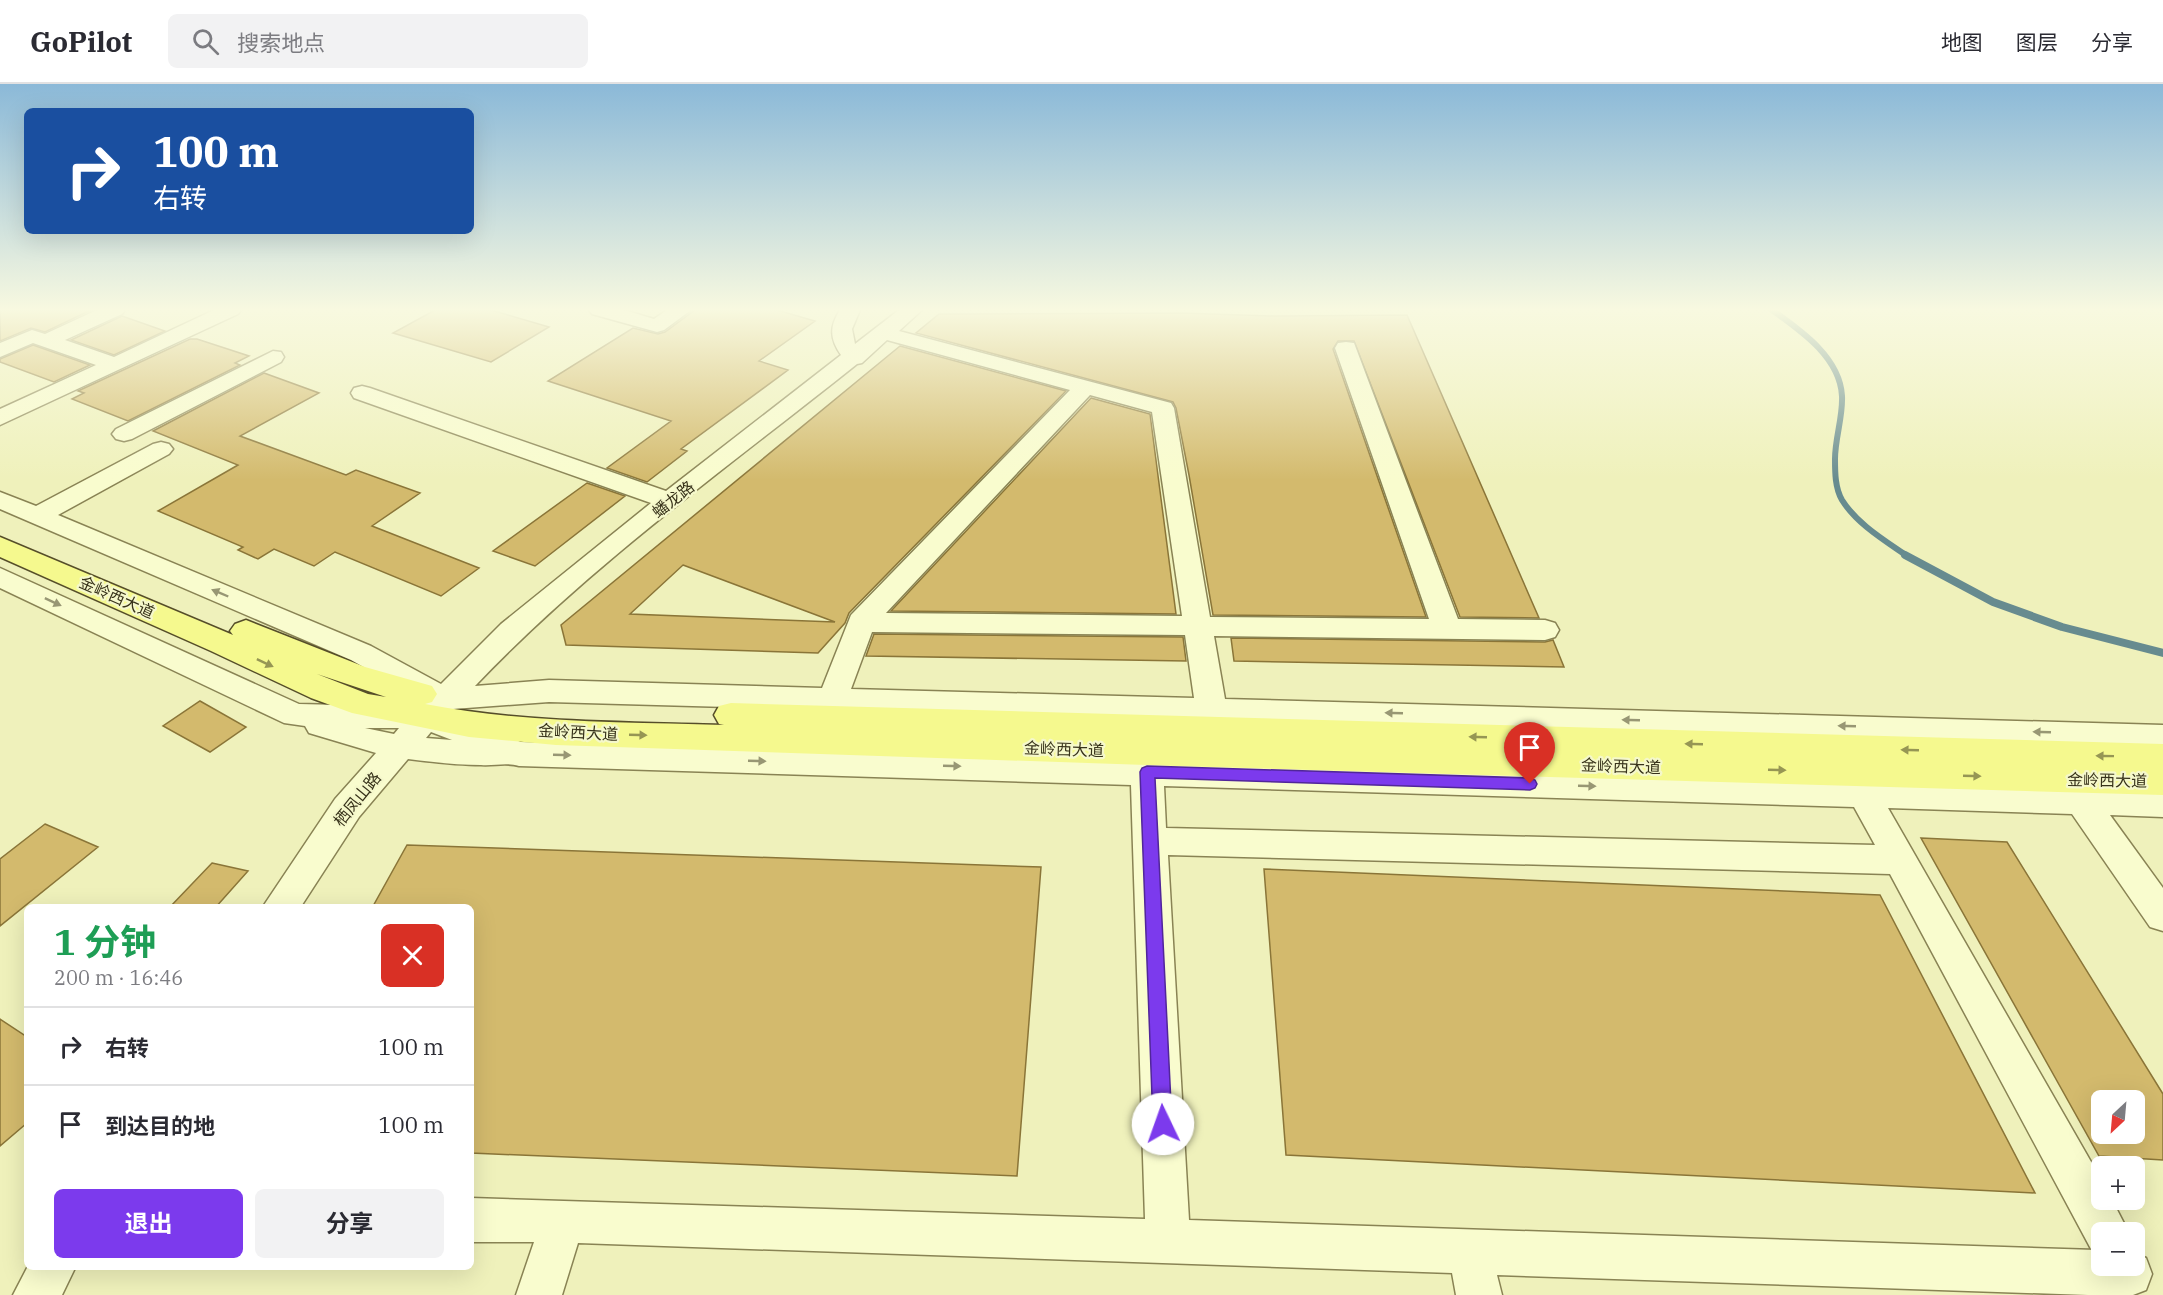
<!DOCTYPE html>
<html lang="zh">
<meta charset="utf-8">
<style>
body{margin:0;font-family:"IBM Plex Serif","Noto Sans SC",serif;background:#f2f2f3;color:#2b2b33;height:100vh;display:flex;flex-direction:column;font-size:22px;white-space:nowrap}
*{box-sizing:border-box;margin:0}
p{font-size:20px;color:#7c7c81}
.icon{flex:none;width:33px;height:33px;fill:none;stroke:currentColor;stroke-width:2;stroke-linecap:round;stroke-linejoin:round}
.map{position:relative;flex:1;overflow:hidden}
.drawer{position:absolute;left:24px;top:820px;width:450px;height:366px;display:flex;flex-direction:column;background:#fff;border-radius:9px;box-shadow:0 6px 24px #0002}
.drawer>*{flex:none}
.banner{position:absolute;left:24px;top:24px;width:450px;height:126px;border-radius:9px;box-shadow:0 6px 24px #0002;background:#1a4fa0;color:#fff;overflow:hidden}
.needle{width:39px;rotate:206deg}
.buttons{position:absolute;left:2091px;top:1006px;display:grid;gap:12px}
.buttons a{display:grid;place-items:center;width:54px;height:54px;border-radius:9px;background:#fff;box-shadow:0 6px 24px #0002;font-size:30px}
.pin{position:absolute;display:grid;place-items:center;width:51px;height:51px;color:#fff;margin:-62px -26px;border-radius:50% 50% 50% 0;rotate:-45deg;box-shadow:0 0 6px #0007}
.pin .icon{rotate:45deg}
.me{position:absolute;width:66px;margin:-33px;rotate:357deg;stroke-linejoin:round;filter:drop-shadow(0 0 4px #0008)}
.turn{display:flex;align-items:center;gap:21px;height:126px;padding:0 30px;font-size:27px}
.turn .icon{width:78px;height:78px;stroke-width:2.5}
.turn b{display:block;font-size:42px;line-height:51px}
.round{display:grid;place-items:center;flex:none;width:63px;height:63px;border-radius:9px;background:#f2f2f3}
.overview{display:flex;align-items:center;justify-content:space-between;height:102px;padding:0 30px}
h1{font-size:36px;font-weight:700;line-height:45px;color:#1e9e55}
.cta{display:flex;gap:12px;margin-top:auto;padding:12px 30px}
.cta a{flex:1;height:69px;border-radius:9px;background:#7c3aed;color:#fff;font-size:24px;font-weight:700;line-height:69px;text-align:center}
.cta a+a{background:#f2f2f3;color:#2b2b33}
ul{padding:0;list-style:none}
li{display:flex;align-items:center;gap:18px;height:78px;padding:0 30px;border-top:2px solid #e1e1e2}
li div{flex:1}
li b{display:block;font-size:22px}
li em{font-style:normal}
header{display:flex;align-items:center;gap:36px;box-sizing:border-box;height:84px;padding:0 30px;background:#fff;border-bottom:2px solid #e1e1e2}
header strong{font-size:28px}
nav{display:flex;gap:33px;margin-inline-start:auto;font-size:21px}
.search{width:420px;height:54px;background:#f2f2f3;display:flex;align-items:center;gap:15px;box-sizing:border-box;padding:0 21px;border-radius:9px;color:#7c7c81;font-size:22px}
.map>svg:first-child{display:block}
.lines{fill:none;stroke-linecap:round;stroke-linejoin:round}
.stream-far1{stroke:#678b8f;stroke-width:6}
.stream{stroke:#678b8f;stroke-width:8}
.building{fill:#d3ba6d;stroke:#8a7538;stroke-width:1.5;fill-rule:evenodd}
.minor-casing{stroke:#898354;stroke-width:3}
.major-casing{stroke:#564e29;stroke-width:3}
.minor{fill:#f9fcce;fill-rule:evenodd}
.major{fill:#f5f98e;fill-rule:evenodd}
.oneway{fill:#989774}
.oneway2{fill:#969654}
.route{fill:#7c3aed;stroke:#51269a;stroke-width:1.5}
.labels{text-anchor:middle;stroke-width:4.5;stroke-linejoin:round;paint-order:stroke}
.street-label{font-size:16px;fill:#37321a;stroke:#f5f8cb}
</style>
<header>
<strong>GoPilot</strong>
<div class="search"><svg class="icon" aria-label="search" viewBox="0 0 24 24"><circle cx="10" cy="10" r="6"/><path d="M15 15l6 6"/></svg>搜索地点</div>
<nav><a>地图</a><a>图层</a><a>分享</a></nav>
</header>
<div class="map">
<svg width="2163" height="1211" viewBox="0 0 2163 1211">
<rect width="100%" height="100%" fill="#eff1bb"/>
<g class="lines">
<path class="stream-far1" d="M1772 226C1800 246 1840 273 1842 312 1843 333 1835 354 1835 375 1835 388 1835 404 1842 416 1857 440 1884 456 1907 472"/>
<path class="stream" d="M1905 471 1993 518 2062 543 2163 569"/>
</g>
<path class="building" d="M0 226H91L45 248 31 244 0 257Z
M435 226H491L549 243 491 278 393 249Z
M695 226H777L815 237 759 277 788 286 681 365 687 367 647 398 607 384 671 337 548 297 633 244 658 250 665 248Z
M1182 229 1274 232 1407 231 1539 534 1460 533 1354 257H1338L1333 265 1426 533 1213 531 1189 391 1176 324 1173 318 916 249 939 230Z
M122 232 165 247 114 271 71 256Z
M190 255H197L249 272 235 279 240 281 128 337 72 315 84 309 78 307Z
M33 261 90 281 54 298 0 278V275Z
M900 262 1066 307 849 529 845 539 818 569 566 561 561 541ZM683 481 835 538 630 530Z
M264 289 319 309 240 352 346 391 356 386 420 409 372 442 479 484 441 512 335 468 314 482 274 465 258 475 238 466 243 463 158 427 238 381 153 347Z
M1091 314 1150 330 1176 530 891 527Z
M587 399 625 412 535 482 493 467Z
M874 550 1183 553 1186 577 866 572Z
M1231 554 1545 558 1553 556 1564 583 1234 577Z
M200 617 246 643 210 668 163 642Z
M45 740 98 763 0 842V775Z
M1921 754 2007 758 2163 1010V1076L2099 1072ZM2102 1017H2134V1050H2102Z
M407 761 1041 783 1017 1092 471 1069V824H372Z
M212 779 248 787 215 824H169Z
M1264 785 1880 811 2035 1109 1286 1071Z
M0 935 27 953V1039L0 1062Z"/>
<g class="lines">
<defs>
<path id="minor" d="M97 226H125L122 230 65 256 114 273 214 226H241L238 230 0 341V325L96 281 33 259 0 273V259L32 246 45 250Z
M589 226H624L654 235 667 226H691L664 246 657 248 592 230Z
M840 226H860L852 245 855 260 899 226H922L899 247 1171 319 1174 324 1210 533 1429 535 1335 264 1338 259 1346 258 1354 259 1458 535 1545 536 1555 539 1559 546 1555 553 1545 556 1214 552 1225 615 2163 641V663L549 618 453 625 448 630 521 658 2163 707V733L2110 731 2163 804V847L2150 843 2072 730 1888 724 2102 1097V1116H2112L2129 1149H2102V1182H2134V1169L2146 1174 2152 1190 2146 1206 2133 1211H2088L1497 1191 1502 1211H1456L1452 1189 578 1159 562 1211H516L534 1158H471V1114L1145 1135 1131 701 519 682C506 678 495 682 481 681 457 681 432 678 408 675L359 733 300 824H262L335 715 376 669 309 649 305 642 284 639 0 504V484L299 620 419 623 424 617 351 576 0 425V408L36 422 153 360 161 358 169 360 173 365 169 370 58 431 371 562 441 600 501 540 651 419 354 314 351 309 354 304 362 302 370 304 666 407 841 271C830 255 829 243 840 226ZM887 256 1070 306 851 531 822 604 549 596 475 602C589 482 728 383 857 280L862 279ZM1090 311 1152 328 1182 532 886 529ZM872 548 1185 551 1194 614 851 605ZM365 644H399L394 650ZM431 648 452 656 426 654ZM1164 702 1854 723 1875 761 1166 744ZM1168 771 1890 790 2091 1165 2096 1166 1189 1136Z
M273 267 281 268 284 273 281 278 132 355 124 357 116 355 112 350 116 345Z
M27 1184H75L62 1211H13Z"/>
<path id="major" d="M0 453 233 551 230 547 235 540 246 536 365 583 432 602 437 610 432 618 425 620C523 639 624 638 724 641L719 640 714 631 719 622 731 619 2163 660V711L1176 682 556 661 469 653 352 629 311 614 211 567 0 473ZM317 590 386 613 368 610Z"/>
</defs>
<use href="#minor" class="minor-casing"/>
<use href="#major" class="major-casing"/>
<use href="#minor" class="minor"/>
<use href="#major" class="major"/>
</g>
<defs><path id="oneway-solid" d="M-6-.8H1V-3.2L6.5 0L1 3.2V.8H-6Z" transform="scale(1.5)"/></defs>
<g class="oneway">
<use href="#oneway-solid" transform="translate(220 509) rotate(-157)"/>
<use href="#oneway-solid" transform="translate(53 518) rotate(25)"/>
<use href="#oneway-solid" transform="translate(1394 629) rotate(-178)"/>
<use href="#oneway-solid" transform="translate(1631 636) rotate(-178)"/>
<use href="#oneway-solid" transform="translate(1847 642) rotate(-178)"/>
<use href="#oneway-solid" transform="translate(2042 648) rotate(-178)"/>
<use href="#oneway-solid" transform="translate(562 671) rotate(2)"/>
<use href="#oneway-solid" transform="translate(757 677) rotate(2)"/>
<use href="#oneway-solid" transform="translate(952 682) rotate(2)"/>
<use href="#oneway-solid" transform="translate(1587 702) rotate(2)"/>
</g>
<g class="oneway2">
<use href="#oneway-solid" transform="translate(265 579) rotate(25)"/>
<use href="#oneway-solid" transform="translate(638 651) rotate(2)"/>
<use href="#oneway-solid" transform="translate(1478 653) rotate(-178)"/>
<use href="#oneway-solid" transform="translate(1694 660) rotate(-178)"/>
<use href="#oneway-solid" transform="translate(1910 666) rotate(-178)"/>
<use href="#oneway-solid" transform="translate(2105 672) rotate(-179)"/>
<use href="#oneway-solid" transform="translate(1777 686) rotate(2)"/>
<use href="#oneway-solid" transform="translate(1972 692) rotate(2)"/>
</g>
<linearGradient id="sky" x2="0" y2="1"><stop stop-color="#8bb9d8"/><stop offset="0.57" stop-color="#f8f9e0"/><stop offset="1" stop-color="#f8f9e0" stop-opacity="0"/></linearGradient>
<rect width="2163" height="396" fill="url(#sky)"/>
<path class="route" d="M1147 682 1530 694 1535 696 1537 700 1535 704 1530 706 1155 694 1172 1040 1169 1046 1163 1049 1156 1046 1153 1040 1140 688 1142 684Z"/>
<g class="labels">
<g class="street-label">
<text transform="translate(673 415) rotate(-38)" y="6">蟠龙路</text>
<text transform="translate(117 513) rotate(24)" y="6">金岭西大道</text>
<text transform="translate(578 648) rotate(3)" y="6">金岭西大道</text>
<text transform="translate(1064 665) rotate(2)" y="6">金岭西大道</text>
<text transform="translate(1621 682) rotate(2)" y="6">金岭西大道</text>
<text transform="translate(2107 696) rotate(1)" y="6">金岭西大道</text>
<text transform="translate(357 715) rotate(-51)" y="6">栖凤山路</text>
</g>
</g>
</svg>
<div class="buttons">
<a><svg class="needle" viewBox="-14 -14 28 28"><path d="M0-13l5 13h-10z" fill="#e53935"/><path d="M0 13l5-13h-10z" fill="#7c7c81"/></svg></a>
<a>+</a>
<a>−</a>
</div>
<div class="pin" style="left:1530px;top:700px;background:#d93025"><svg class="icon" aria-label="arrive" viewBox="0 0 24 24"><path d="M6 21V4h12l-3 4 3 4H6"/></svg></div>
<svg class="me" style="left:1163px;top:1040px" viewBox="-20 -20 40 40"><circle r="19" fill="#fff"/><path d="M0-13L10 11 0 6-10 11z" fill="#7c3aed"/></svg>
<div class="banner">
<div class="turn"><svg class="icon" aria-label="right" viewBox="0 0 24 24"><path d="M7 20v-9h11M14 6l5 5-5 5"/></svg><div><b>100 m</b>右转</div></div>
</div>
<section class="drawer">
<div class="overview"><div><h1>1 分钟</h1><p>200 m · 16:46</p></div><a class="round" style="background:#d93025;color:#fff"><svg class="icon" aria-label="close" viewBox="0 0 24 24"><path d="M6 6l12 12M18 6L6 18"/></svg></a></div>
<ul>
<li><svg class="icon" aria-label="right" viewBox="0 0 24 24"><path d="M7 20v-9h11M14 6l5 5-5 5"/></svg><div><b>右转</b></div><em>100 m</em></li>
<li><svg class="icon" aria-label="arrive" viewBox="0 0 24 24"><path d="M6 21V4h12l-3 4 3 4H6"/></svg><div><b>到达目的地</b></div><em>100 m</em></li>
</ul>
<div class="cta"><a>退出</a><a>分享</a></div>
</section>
</div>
